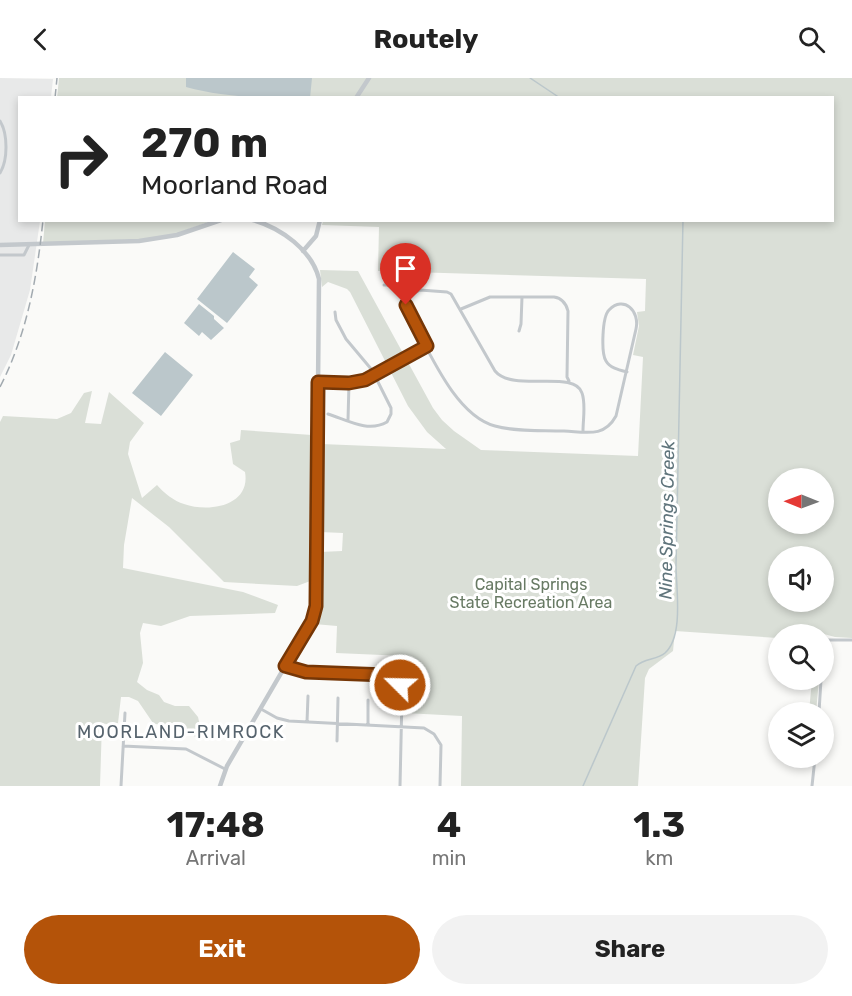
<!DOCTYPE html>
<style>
body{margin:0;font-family:Rubik,sans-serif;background:#f2f2f2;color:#222;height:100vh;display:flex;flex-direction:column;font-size:22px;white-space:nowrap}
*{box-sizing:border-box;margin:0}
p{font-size:20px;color:#767676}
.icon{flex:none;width:33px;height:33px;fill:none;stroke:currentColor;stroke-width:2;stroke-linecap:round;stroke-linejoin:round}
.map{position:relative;height:708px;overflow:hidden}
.sheet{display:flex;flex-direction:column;background:#fff;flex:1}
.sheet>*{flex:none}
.banner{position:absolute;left:18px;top:18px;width:816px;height:126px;border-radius:0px;box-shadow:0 3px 9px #0003;background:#fff;color:#222;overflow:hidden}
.needle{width:39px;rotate:271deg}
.fabs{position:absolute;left:768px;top:390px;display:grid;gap:12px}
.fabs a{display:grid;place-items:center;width:66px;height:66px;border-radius:50%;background:#fff;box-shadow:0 3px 9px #0003;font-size:30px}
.pin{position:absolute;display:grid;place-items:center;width:51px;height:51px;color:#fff;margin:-62px -26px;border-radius:50% 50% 50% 0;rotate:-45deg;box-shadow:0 0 6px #0007}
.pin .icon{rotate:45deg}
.me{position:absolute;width:66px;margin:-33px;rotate:293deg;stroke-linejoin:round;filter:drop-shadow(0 0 4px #0008)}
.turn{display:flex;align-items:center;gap:21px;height:126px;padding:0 24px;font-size:27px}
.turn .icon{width:78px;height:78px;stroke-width:2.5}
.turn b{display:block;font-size:42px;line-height:51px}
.eta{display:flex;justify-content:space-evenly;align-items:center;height:102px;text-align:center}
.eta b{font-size:36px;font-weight:700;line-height:42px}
.primary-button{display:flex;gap:12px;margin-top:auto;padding:12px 24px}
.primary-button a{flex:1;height:69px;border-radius:36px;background:#b45309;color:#fff;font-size:24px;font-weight:700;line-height:69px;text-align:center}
.primary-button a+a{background:#f2f2f2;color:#222}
header{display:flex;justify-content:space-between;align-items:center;height:78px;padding:0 24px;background:#fff;font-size:27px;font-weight:700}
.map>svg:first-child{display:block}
.built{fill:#e8e9e9}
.green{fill:#dadfd7;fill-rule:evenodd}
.water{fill:#bbc7cb}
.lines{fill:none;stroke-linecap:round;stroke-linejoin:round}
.stream{stroke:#bbc7cb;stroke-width:1.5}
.minor{stroke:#c3c8cc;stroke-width:3}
.tertiary{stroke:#c3c8cc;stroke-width:4.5}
.rail{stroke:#a2aab0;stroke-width:1.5;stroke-dasharray:9 4.5;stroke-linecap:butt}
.route-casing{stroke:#753606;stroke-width:15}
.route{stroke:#b45309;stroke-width:10}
.labels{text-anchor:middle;stroke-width:6;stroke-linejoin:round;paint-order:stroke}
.park-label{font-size:16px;fill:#687a64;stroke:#fff}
.water-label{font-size:18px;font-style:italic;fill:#60757c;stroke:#fff}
.neighbourhood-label{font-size:18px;letter-spacing:1.5px;fill:#57646e;stroke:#fff}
</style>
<header><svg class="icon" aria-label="back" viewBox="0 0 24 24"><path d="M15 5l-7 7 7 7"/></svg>Routely<svg class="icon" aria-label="search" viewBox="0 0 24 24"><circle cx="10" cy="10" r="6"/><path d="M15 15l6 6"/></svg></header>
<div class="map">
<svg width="852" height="708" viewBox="0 0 852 708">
<rect width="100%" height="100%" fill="#fafaf8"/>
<path class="built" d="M0 0 53 1 51 19 20 20V142L40 143 30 212 11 277 0 299Z"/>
<path class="green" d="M59 0H852V560L835 559 820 555 819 556H778V560L675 553 673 573 649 591 645 600 638 708H461L462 638 405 635V578L336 575 337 548 314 546 319 529 320 474 342 473 343 455 320 454 321 366 446 371 427 354 408 328 350 214 347 211 328 204 322 209 320 192 358 193 433 330 442 342 454 353 481 372 638 378 643 279 633 277 639 248 637 234 645 233 646 201 378 193 379 149 322 147 323 143 832 142V20H57ZM778 400H824V446H778ZM778 478H824V524H778Z
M45 143H211L175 156 145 161 43 165Z
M92 313 85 345 101 346 109 314 144 345 130 364 128 376 142 420 157 407C164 415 174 423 184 426 209 435 251 428 245 394L233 386 230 365 240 362 241 352 312 357 313 502 297 508 224 504 169 449 132 420 124 467 123 490 243 514 278 527 275 535 190 538 161 548 143 545 140 555 143 585 137 604 147 612 159 617 164 624 175 628H189L198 639 200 648 227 649 232 646 241 648 234 658 206 662 153 645 138 623 129 619H121L118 645 110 647 102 645 100 708H0V344L3 338 57 341 71 335 84 315Z
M812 602H819L816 634H809Z"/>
<path class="water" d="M186 0H312L310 20C268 20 226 20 186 9Z
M233 174 255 191 249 199 258 207 227 245 197 221Z
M199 226 214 238V241L224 250 211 262 202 254 199 258 184 245Z
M165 274 193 297 161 338 132 315Z"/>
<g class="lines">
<path class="stream" d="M530 0 560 20
M583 708 636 588C644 580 657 582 665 575 684 558 676 510 676 487L683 142"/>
<path class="minor" d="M0 43C8 56 8 82 0 95
M0 177H24L29 167
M384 207H391L409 218
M409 218 406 227 408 235C428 270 454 337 495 348 517 354 542 352 564 353 586 354 604 360 616 338L636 251C640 233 624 217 609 232 602 239 601 275 606 283 610 290 619 292 627 294
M409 218 420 212 447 214 451 216 495 293C513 315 575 291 582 315 586 326 583 341 583 353
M461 231 490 219H554C561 220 566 225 568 233L567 299 569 303
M519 253 521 246 522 219
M318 304 349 305 365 302 427 269
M328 336C347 342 368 355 387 344L391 336V330L372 292 346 261 336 242 335 234
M348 342 349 305
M824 575 825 566 828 562H852
M285 588C315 600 378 586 398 604L402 619 400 708
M261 631 277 640 289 643 424 650 434 656 441 667 440 708
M819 634 821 602
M307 644 308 618
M368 647V622
M337 663 338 620
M123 668 186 671 225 691
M121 708 125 635
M812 708 815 680"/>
<path class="tertiary" d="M356 20 369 0
M0 167 139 163 177 157 221 142
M303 173 316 158 320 142
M220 708 227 688 312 542 316 528 319 201C312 172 281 150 253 142"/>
<path class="rail" d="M55 20 57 0
M0 309C27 256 37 200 43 142"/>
</g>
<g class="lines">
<defs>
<path id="route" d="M400 607 393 599 386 597 306 594 285 588 312 543 316 528 318 304 349 305 365 302 427 268 406 227"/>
</defs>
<use href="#route" class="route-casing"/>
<use href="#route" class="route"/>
</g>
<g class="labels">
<g class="park-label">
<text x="531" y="512">Capital Springs<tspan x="531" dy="18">State Recreation Area</tspan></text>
</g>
<g class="water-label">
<text transform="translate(667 442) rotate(-89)" y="6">Nine Springs Creek</text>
</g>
<g class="neighbourhood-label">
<text x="181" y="660">MOORLAND-RIMROCK</text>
</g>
</g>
</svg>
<div class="fabs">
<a><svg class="needle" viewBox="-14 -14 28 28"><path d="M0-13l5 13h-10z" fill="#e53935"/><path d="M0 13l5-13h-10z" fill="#767676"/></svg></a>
<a><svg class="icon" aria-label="sound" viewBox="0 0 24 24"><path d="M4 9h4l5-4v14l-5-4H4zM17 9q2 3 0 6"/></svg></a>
<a><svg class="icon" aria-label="search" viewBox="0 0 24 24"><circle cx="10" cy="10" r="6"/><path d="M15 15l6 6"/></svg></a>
<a><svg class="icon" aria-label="layers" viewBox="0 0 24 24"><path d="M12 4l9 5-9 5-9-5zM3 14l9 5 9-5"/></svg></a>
</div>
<div class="pin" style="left:406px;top:227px;background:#d93025"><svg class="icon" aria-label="arrive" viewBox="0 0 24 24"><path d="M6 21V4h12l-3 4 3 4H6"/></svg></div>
<svg class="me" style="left:400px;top:607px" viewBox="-20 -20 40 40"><circle r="17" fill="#b45309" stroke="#fff" stroke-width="3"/><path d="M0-11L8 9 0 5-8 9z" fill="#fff"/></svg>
<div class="banner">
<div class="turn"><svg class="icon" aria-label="right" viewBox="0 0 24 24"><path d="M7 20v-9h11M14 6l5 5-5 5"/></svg><div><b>270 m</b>Moorland Road</div></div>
</div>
</div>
<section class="sheet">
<div class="eta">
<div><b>17:48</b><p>Arrival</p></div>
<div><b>4</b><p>min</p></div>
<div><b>1.3</b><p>km</p></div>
</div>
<div class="primary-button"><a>Exit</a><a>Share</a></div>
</section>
